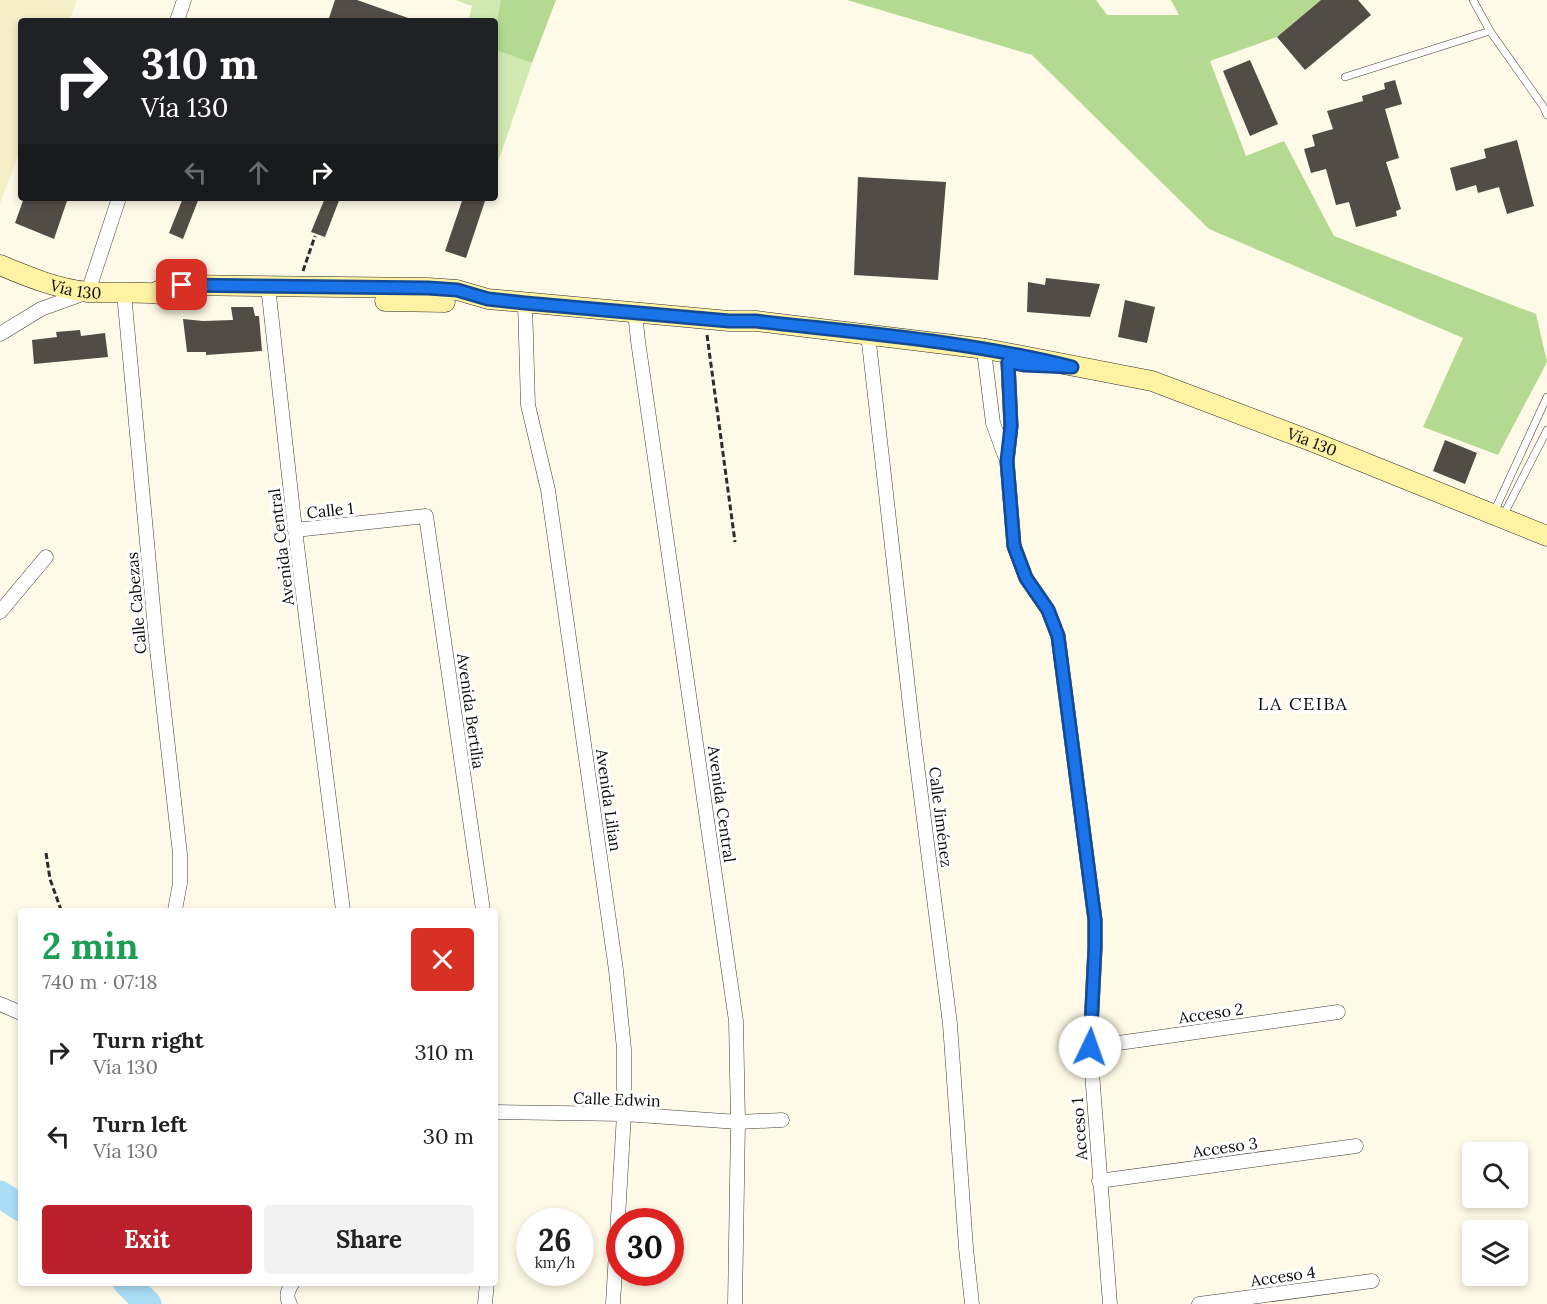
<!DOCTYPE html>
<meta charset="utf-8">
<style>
body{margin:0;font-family:Lora,serif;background:#f2f2f2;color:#222;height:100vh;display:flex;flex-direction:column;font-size:22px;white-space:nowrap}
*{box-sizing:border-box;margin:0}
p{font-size:20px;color:#767676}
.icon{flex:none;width:33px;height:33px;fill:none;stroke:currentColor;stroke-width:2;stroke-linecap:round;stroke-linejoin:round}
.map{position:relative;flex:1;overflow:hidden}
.sheet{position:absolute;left:18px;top:908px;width:480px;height:378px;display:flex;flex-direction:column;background:#fff;border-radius:6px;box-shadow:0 3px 9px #0003}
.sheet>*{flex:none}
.hud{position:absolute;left:18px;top:18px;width:480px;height:183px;border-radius:6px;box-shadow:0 3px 9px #0003;background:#202124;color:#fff;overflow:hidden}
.tools{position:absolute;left:1462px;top:1142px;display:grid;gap:12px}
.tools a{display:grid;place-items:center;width:66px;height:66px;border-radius:6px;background:#fff;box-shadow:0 3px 9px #0003;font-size:30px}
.speed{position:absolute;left:516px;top:1208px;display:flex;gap:12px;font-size:30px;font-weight:700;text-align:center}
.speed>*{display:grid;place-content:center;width:78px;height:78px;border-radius:50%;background:#fff;box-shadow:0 3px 9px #0003;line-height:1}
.speed small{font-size:15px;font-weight:400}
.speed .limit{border:9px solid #d22;background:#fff;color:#111}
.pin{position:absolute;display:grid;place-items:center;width:51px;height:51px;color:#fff;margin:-26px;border-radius:12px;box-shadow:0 3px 9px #0006}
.me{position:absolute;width:66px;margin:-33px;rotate:3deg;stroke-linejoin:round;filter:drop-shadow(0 0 4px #0008)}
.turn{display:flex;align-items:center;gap:21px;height:126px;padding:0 24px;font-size:27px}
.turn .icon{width:78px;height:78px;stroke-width:2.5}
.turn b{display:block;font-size:42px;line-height:51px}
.lanes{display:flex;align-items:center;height:57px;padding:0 24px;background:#0003;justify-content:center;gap:30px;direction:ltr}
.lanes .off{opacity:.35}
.round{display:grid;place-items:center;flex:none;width:63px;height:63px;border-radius:6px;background:#f2f2f2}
.summary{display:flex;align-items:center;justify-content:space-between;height:102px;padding:0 24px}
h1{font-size:36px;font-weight:800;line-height:45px;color:#1e9e55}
.cta{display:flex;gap:12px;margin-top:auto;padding:12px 24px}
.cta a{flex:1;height:69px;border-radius:6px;background:#bb212c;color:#fff;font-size:24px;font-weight:800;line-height:69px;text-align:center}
.cta a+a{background:#f2f2f2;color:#222}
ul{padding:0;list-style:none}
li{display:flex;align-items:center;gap:18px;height:84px;padding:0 24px}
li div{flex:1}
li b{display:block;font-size:22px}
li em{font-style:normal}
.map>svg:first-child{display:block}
.farmland{fill:#f4efc7}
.green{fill:#cfe9b1}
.forest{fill:#b3da90}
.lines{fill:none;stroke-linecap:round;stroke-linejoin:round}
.river{stroke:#abddf7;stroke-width:27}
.building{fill:#534b46}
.service-casing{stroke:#3d3d3d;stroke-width:8}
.minor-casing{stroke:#3d3d3d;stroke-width:15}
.secondary-casing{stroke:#2c2c2c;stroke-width:21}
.path{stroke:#2c2c2c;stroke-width:3;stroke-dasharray:6 3;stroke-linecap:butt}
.service{stroke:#fff;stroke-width:7}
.minor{stroke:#fff;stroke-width:14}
.secondary{stroke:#fff2a2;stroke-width:20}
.route-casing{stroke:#114b97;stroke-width:15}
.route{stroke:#1a73e8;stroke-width:10}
.labels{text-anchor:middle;stroke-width:6;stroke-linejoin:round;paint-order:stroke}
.street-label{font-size:16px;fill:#0a0a0a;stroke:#fff}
.neighbourhood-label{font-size:18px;letter-spacing:1.5px;fill:#0a0a0a;stroke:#fff}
</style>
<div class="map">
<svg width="1547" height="1304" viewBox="0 0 1547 1304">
<rect width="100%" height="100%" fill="#fffae7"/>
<path class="farmland" d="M0 0H77L69 21H21V148L0 204Z"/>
<path class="green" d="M455 0H501L495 28V21H468L472 6Z
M495 50 532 63 495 171Z"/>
<path class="forest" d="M501 0H556L532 63 495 50V28Z
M847 0H1096L1107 15H1179L1171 0H1321L1277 37 1210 61 1246 156 1284 141 1334 236 1536 314 1547 362 1498 455 1423 427 1463 338 1209 229 1032 55Z"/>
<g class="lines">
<path class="river" d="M0 1194 21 1208
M126 1282 148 1304"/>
</g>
<path class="building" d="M335 0H357L411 19V21H328Z
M1321 0H1358L1371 15 1305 70 1277 37Z
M1250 60 1278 124 1250 136 1223 71Z
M1395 80 1402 104 1385 109 1399 158 1386 162 1401 209 1396 211 1397 216 1356 227 1349 202 1336 205 1326 169 1311 173 1304 149 1315 146 1312 135 1333 129 1327 111 1363 101 1362 96 1385 89 1384 83Z
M1517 140 1534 206 1507 214 1499 187 1478 193 1476 185 1456 191 1450 168 1486 158 1484 149Z
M858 177 946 182 938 280 854 275Z
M24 198H68L54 239 15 223Z
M183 198H199L183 239 169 233Z
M325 198H340L325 237 311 232Z
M463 198H486L466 258 445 251Z
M1046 278 1100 284 1090 317 1027 312 1028 282 1045 285Z
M1125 300 1155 307 1147 343 1118 337Z
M231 307H253L255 316H259L262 351 206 355V352H187L183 319 203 321 233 320Z
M80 330 81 336 105 333 108 357 34 364 32 340 57 337 56 332Z
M1445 440 1477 453 1465 484 1433 471Z"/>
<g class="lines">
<defs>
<path id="service" d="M1473 0 1490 31 1543 106 1547 115
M1345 77 1490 31
M1494 512 1547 397
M1503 516 1547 430"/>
<path id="minor" d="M177 21 184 0
M268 286 295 530 343 910
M124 293 156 640 180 854V883L175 910
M525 303 528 405 548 490 616 970 624 1049V1114L613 1304
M635 312 638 341 736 1021 738 1122 735 1304
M0 334 41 309 88 292 119 198
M868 334 914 741 950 1024 966 1248 972 1304
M985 359 993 423 1005 456
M1008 362 1011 426 1007 461 1014 546 1026 578 1048 610 1058 636 1095 920V948L1090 1047 1110 1304
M295 530 426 516 483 910
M0 612 46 557
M0 1004 21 1013
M1090 1047 1338 1012
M495 1112 624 1114 738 1122 782 1120
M1099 1181 1356 1146
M290 1304C285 1296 288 1290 293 1282
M485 1304 487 1282
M1199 1304 1372 1281"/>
<g id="secondary">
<path id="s1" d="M0 265C28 277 58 289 88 292 114 294 141 290 167 295"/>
<path id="s2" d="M154 293 169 286 182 285 428 288 457 290 488 299 729 321H756L986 349 1152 381 1311 441 1547 536"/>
<path d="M385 301 445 302"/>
</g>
</defs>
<use href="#service" class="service-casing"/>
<use href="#minor" class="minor-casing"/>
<use href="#secondary" class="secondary-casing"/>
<path class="path" d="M303 271 315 236
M707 335 735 542
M46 853 50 879 61 910"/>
<use href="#service" class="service"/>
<use href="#minor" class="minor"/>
<use href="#secondary" class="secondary"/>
</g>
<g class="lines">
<defs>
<path id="route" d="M182 285 428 288 457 290 488 299 525 303 729 321H756C862 333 968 341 1072 367L1025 365 1008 362 1011 426 1007 461 1014 546 1026 578 1048 610 1058 636 1095 920V948L1090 1047"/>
</defs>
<use href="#route" class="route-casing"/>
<use href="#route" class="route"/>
</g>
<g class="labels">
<g class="street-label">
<text dy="6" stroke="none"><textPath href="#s1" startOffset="80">Vía 130</textPath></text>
<text dy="6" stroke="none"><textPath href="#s2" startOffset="1178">Vía 130</textPath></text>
<text transform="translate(330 510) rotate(-6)" y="6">Calle 1</text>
<text transform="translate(281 547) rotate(-97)" y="6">Avenida Central</text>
<text transform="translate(136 603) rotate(-95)" y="6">Calle Cabezas</text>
<text transform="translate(471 711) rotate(82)" y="6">Avenida Bertilia</text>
<text transform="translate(609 800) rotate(82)" y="6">Avenida Lilian</text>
<text transform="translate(722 804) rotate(82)" y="6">Avenida Central</text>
<text transform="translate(941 817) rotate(83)" y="6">Calle Jiménez</text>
<text transform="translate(1211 1013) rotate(-8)" y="6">Acceso 2</text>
<text transform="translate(617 1099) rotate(2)" y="6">Calle Edwin</text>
<text transform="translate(1079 1129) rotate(-94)" y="6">Acceso 1</text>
<text transform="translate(1225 1147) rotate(-8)" y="6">Acceso 3</text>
<text transform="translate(1283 1276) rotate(-8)" y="6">Acceso 4</text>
</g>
<g class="neighbourhood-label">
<text x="1303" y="710">LA CEIBA</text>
</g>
</g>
</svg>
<div class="tools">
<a><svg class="icon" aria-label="search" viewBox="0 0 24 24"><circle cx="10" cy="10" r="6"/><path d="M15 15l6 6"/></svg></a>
<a><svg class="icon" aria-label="layers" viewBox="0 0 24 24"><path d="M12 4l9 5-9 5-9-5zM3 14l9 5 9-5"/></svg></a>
</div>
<div class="speed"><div>26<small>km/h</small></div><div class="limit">30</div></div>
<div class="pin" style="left:182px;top:285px;background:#d93025"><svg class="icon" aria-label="arrive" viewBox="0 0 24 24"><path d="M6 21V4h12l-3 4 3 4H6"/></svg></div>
<svg class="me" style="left:1090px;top:1047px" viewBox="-20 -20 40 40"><circle r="19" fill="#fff"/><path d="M0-13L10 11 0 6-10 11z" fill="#1a73e8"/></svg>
<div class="hud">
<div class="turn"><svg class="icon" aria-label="right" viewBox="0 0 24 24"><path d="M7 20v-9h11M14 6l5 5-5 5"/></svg><div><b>310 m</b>Vía 130</div></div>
<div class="lanes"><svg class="icon off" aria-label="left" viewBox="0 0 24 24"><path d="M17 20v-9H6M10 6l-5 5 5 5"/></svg><svg class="icon off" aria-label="ahead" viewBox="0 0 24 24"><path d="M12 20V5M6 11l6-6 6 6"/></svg><svg class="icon" aria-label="right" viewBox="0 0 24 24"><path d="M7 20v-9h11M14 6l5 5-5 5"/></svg></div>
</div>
<section class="sheet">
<div class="summary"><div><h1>2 min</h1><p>740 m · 07:18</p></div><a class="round" style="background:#d93025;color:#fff"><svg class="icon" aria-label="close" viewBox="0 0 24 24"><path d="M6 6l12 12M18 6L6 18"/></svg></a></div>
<ul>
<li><svg class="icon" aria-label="right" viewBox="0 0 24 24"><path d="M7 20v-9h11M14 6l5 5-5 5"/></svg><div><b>Turn right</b><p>Vía 130</p></div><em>310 m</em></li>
<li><svg class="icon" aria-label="left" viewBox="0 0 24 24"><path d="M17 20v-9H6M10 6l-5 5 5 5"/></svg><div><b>Turn left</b><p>Vía 130</p></div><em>30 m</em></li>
</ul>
<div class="cta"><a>Exit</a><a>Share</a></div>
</section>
</div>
